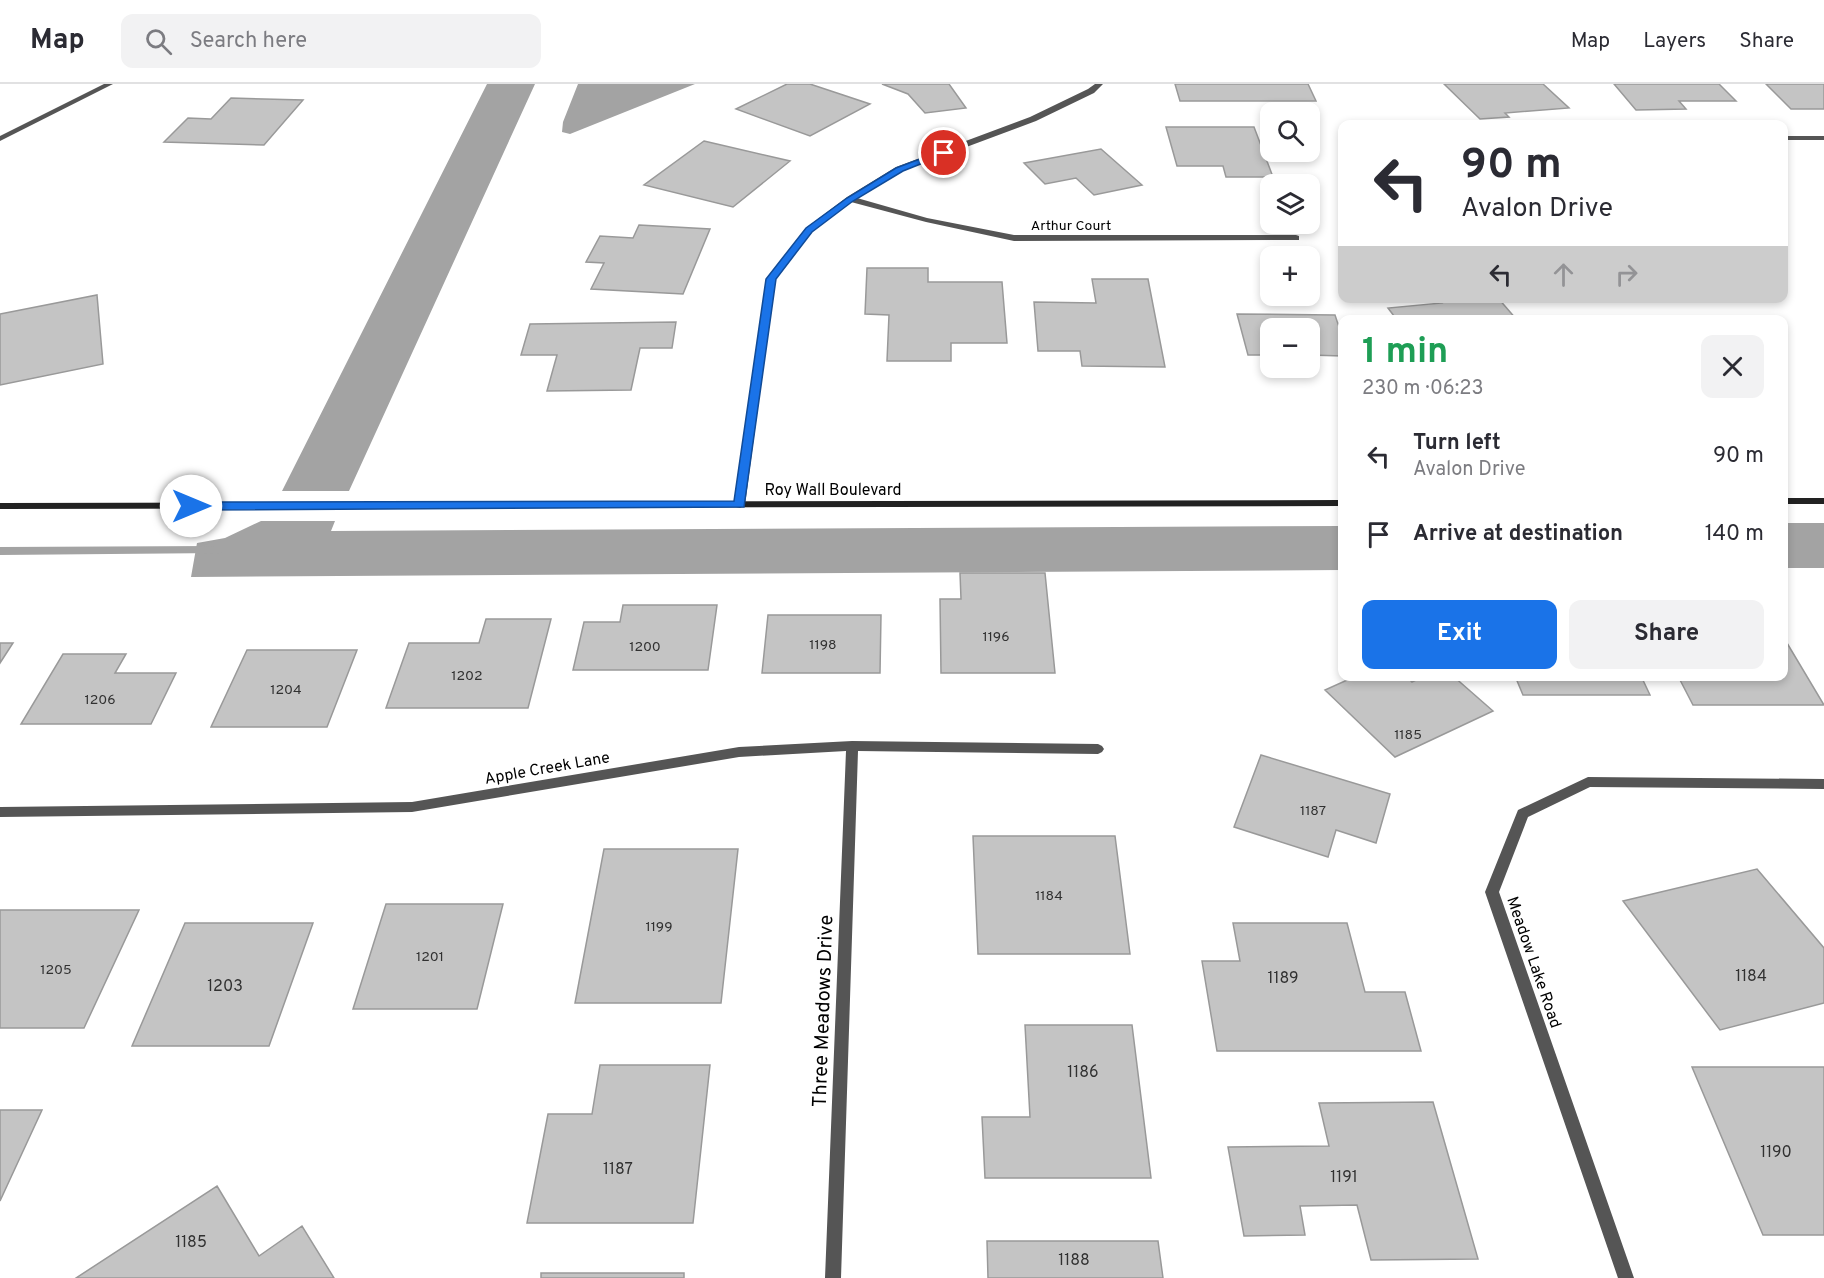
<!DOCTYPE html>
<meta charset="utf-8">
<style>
body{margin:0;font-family:Overpass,sans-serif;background:#f2f2f3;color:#2b2b33;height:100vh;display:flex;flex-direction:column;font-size:22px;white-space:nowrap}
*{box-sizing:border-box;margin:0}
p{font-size:20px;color:#7c7c81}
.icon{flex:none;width:33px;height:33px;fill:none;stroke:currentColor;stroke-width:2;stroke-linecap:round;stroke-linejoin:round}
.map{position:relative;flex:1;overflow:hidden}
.panel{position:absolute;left:1338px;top:231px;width:450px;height:366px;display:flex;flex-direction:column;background:#fff;border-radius:12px;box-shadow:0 3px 9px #0003}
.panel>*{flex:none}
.hud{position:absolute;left:1338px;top:36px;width:450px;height:183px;border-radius:12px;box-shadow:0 3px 9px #0003;background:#fff;color:#2b2b33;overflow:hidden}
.controls{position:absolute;left:1260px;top:18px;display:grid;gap:12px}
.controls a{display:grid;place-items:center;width:60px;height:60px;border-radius:12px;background:#fff;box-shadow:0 3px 9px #0003;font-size:30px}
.pin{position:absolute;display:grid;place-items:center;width:51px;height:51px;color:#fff;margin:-26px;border:3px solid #fff;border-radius:50%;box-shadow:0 2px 6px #0007}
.me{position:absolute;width:66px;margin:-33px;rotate:90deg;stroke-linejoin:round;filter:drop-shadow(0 0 4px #0008)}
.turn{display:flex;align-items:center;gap:21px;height:126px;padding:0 24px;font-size:27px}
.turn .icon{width:78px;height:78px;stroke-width:2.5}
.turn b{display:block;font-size:42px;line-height:51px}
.lanes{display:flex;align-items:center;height:57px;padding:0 24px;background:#0003;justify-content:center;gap:30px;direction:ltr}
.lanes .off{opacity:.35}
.round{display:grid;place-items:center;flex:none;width:63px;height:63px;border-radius:12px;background:#f2f2f3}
.overview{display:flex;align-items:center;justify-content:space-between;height:102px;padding:0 24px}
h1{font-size:36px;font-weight:700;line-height:45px;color:#1e9e55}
.cta{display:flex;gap:12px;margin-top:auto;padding:12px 24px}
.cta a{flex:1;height:69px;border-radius:12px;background:#1a73e8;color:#fff;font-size:24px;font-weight:700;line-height:69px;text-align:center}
.cta a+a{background:#f2f2f3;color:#2b2b33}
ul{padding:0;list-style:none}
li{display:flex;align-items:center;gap:18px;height:78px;padding:0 24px}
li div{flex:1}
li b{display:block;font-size:22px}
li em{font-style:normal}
header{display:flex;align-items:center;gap:36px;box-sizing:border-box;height:84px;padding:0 30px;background:#fff;border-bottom:2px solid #e1e1e2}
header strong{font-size:28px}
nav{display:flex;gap:33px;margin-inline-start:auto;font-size:21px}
.search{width:420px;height:54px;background:#f2f2f3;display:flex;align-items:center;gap:15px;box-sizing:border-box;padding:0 21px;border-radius:12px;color:#7c7c81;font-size:22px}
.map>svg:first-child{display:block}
.water{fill:#a3a3a3}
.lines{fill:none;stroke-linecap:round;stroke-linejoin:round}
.stream{fill:#a3a3a3;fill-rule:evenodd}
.building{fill:#c4c4c4;stroke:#999;stroke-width:1.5}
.street{fill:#555;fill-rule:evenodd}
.secondary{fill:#222;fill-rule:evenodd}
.route{fill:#1a73e8;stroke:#114b97;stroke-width:1.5}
.labels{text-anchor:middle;stroke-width:5;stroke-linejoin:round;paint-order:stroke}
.far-street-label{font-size:14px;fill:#000;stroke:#fff}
.number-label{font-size:14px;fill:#313131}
.street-label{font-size:16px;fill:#000;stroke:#fff}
.near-number-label{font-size:16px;fill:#313131}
.near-street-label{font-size:20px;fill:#000;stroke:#fff}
</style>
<header>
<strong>Map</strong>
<div class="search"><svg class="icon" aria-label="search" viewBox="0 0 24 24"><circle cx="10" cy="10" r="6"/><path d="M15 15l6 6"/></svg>Search here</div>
<nav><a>Map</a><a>Layers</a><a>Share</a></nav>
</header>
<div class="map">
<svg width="1824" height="1194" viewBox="0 0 1824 1194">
<rect width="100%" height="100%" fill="#fff"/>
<path class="water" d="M487 0H535L349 407H282Z
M578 0H695L570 50 562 48 563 38Z
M261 437H335L331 447 1342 442V486L191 493 197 459 225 454Z
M1784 439H1824V484H1784Z"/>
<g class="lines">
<path class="stream" d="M216 462 223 466 221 469 0 471V463Z"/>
</g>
<path class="building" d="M787 0H810L870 20 810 52 736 25Z
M882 0H949L966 24 925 29 908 10Z
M1175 0H1308L1316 17H1180Z
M1444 0H1543L1569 24 1505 29 1509 33 1480 35Z
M1614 0H1719L1736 17H1679L1686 25 1636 26Z
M1766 0H1824V25H1791Z
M231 14 303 16 264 61 164 58 188 34 211 35Z
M1166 43H1254L1273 93H1226L1223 82H1177Z
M704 57 790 77 733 123 644 101Z
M1101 65 1142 101 1094 111 1076 94 1045 100 1024 79Z
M639 141 710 145 683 210 591 205 604 179 586 178 600 152 633 154Z
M867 184H928V198H1002L1007 259H951V277H887L889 231 865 230Z
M1092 195H1148L1165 283 1082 282 1080 267H1038L1034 218 1096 219Z
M97 211 103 280 0 301V230Z
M1438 214H1498L1517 236H1397L1388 224 1442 219Z
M1237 230 1335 231 1342 252V272L1310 271V244H1270V271H1248Z
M676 238 672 264H640L631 306 547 307 557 271H521L530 240Z
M960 489H1045L1055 589H941L940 515H961Z
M623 521H717L708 586H573L584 538H620Z
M768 531H881L880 589H762Z
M486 535H551L528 624H386L409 559H479Z
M1784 554 1824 621H1693L1678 592H1784Z
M0 559H13L0 579Z
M247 566H357L327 643H211Z
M63 570H126L115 589H176L151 640H21Z
M1356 592H1406L1412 598 1424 592H1453L1493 627 1395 673 1325 606Z
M1515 592H1641L1650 611H1523Z
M1261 671 1390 710 1376 759 1336 746 1328 773 1234 743Z
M973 752H1115L1130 870H978Z
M604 765H738L721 919H575Z
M1757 785 1824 864V919L1720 946 1623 817Z
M386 820H503L477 925H353Z
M0 826H139L84 944H0Z
M185 839H313L269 962H132Z
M1233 839H1347L1365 908H1405L1421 967H1217L1202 877H1240Z
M1025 941H1132L1151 1094H985L982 1033H1030Z
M600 981H710L693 1139H527L548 1030H592Z
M1692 983H1824V1151H1763Z
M1433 1018 1478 1175 1371 1176 1357 1121 1300 1122 1305 1151 1244 1152 1228 1063 1329 1062 1319 1019Z
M0 1026H42L0 1117Z
M217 1102 259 1172 302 1142 334 1194H76Z
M987 1157H1158L1163 1194H988Z
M541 1189H684V1194H541Z"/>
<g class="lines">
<path class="street" d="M104 0H113L0 57V52Z
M1095 0H1103L1094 9 1036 37 902 87 857 114 927 134 1014 151H1296L1299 152V156L1014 157 926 138 851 118 812 148 775 195 745 421 740 424 736 423 735 421 767 195 806 144 847 113 896 83 1030 33 1088 5Z
M1784 52H1824V56H1784Z
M852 657 1098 660 1102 662 1104 665 1102 668 1098 670 858 667 841 1194H825L846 667 739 673 412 728 0 733V723L412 718 739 663Z
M1588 693 1824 695V705L1590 703 1528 733 1499 808 1634 1194H1618L1485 808 1518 726Z"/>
<path class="secondary" d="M1784 414H1824V420H1784Z
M1342 416V422L0 425V419Z"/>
</g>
<path class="route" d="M941 67 948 69 903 87 853 117 812 148 776 195 744 423 191 426 185 422 191 418 734 417 766 195 806 144 847 114 896 84Z"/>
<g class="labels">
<g class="far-street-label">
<text x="1071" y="146">Arthur Court</text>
</g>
<g class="number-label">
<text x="996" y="557">1196</text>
<text x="823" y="565">1198</text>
<text x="645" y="567">1200</text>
<text x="467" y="596">1202</text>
<text x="286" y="610">1204</text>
<text x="100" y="620">1206</text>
<text x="1408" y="655">1185</text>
<text x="1313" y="731">1187</text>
<text x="1049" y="816">1184</text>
<text x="659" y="847">1199</text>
<text x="430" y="877">1201</text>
<text x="56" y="890">1205</text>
</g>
<g class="street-label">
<text x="833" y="411">Roy Wall Boulevard</text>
<text transform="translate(547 683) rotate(-10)" y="6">Apple Creek Lane</text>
<text transform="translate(1535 878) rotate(71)" y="6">Meadow Lake Road</text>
</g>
<g class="near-number-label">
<text x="1751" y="897">1184</text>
<text x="1283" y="899">1189</text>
<text x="225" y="907">1203</text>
<text x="1083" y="993">1186</text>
<text x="1776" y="1073">1190</text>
<text x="618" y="1090">1187</text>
<text x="1344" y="1098">1191</text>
<text x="191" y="1163">1185</text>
<text x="1074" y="1181">1188</text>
</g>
<g class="near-street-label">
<text transform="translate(822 927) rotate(-88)" y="7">Three Meadows Drive</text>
</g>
</g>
</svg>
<div class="controls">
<a><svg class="icon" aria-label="search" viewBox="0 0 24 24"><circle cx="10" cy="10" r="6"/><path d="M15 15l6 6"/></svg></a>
<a><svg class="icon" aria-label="layers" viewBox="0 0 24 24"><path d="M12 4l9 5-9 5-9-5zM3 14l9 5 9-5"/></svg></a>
<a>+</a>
<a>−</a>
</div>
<div class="pin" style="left:944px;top:69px;background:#d93025"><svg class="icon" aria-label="arrive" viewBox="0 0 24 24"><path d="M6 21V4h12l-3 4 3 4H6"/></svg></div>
<svg class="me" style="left:191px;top:422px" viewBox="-20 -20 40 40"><circle r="19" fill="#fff"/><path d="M0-13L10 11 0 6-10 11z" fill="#1a73e8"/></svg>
<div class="hud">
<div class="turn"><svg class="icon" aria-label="left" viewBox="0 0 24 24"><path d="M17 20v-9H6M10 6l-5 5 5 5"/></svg><div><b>90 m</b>Avalon Drive</div></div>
<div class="lanes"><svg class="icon" aria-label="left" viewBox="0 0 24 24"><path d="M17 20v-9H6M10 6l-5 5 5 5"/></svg><svg class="icon off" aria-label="ahead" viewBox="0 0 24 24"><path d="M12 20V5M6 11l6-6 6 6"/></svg><svg class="icon off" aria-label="right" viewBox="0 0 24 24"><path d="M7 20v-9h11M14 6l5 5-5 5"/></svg></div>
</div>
<section class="panel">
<div class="overview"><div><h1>1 min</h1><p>230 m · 06:23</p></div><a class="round"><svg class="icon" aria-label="close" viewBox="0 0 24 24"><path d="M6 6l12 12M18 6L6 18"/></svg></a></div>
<ul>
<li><svg class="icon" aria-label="left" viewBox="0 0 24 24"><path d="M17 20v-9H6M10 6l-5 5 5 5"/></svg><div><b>Turn left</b><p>Avalon Drive</p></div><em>90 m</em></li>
<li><svg class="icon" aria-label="arrive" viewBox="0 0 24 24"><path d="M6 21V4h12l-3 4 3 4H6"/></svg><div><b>Arrive at destination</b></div><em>140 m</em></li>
</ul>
<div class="cta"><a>Exit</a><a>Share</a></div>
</section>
</div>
